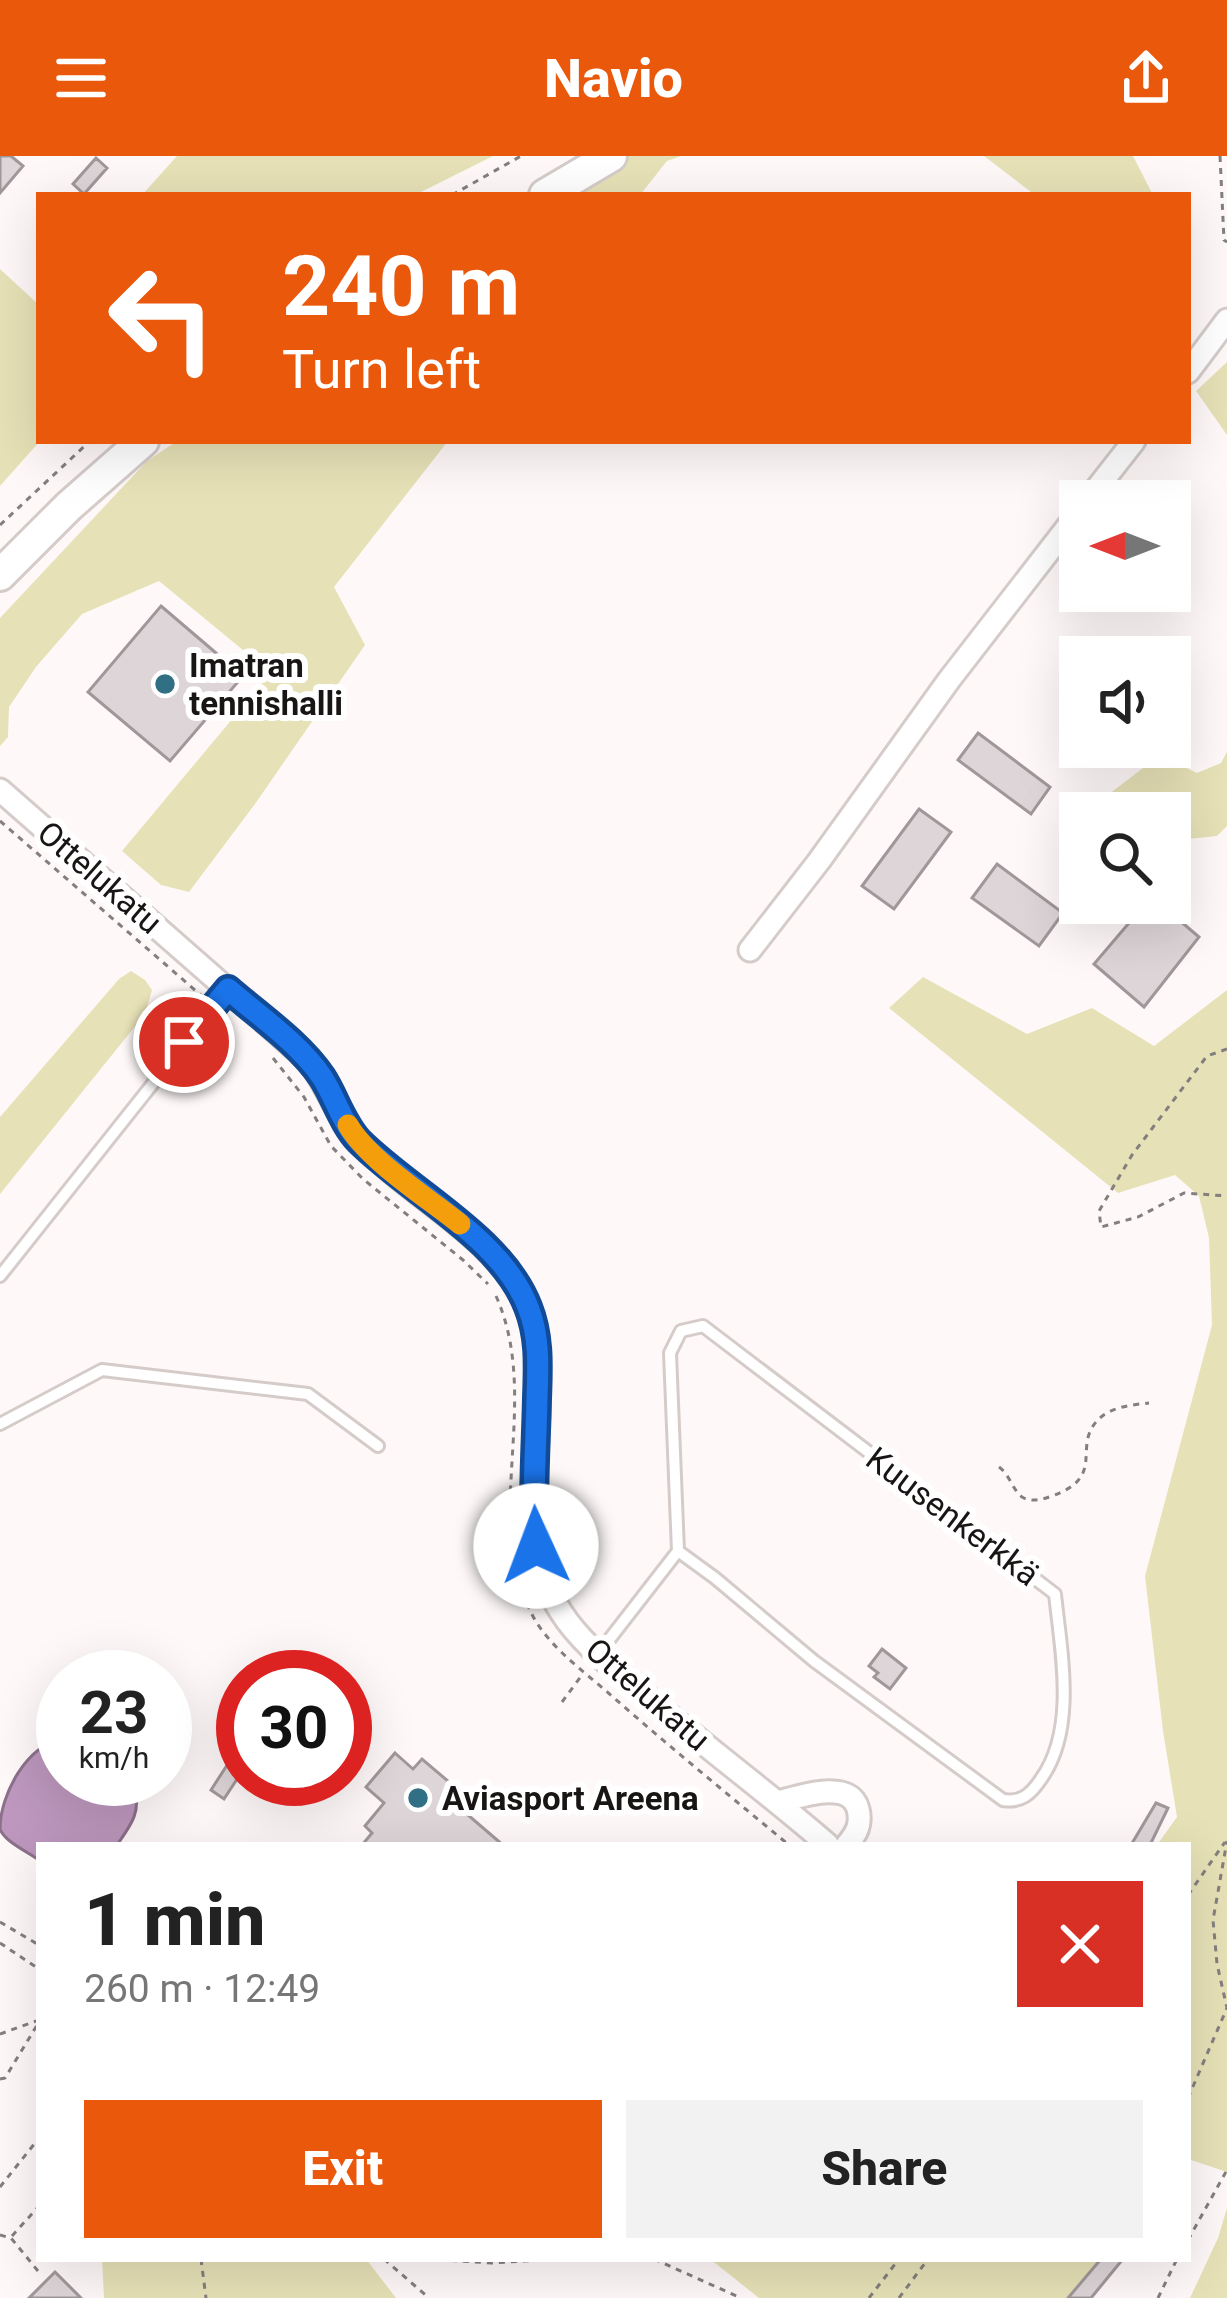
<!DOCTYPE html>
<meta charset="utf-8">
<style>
body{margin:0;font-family:Roboto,sans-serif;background:#f2f2f2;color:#222;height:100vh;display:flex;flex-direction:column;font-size:45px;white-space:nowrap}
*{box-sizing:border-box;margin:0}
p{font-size:39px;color:#767676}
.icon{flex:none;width:66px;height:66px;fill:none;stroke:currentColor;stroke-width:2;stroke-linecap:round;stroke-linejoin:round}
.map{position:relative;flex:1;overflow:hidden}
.side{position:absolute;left:36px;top:1686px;width:1155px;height:420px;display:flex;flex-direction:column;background:#fff;border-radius:0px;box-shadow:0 12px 48px #0002}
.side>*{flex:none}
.hud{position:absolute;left:36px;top:36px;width:1155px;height:252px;border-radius:0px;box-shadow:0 12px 48px #0002;background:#ea580c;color:#fff;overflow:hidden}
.needle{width:78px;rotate:270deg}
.controls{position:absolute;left:1059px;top:324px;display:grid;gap:24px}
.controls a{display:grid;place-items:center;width:132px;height:132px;border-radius:0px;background:#fff;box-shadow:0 12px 48px #0002;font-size:60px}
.speed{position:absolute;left:36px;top:1494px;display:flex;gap:24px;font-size:60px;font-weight:700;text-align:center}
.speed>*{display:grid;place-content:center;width:156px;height:156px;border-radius:50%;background:#fff;box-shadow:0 12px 48px #0002;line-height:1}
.speed small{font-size:30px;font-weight:400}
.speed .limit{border:18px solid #d22;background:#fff;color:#111}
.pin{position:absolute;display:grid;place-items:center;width:102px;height:102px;color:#fff;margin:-51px;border:6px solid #fff;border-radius:50%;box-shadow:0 3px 12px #0007}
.me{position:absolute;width:132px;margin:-66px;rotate:358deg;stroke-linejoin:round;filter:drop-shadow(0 0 9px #0008)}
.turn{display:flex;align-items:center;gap:42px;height:252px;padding:0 48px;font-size:54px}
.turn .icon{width:156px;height:156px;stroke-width:2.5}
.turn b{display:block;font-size:84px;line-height:102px}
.round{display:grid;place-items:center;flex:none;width:126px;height:126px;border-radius:0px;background:#f2f2f2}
.headline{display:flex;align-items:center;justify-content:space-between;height:204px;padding:0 48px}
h1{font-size:72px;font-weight:800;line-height:90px}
.primary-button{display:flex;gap:24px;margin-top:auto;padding:24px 48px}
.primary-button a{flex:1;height:138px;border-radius:0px;background:#ea580c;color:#fff;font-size:48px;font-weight:800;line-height:138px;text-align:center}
.primary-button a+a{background:#f2f2f2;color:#222}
header{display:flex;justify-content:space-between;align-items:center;height:156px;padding:0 48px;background:#ea580c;color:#fff;font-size:54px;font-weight:800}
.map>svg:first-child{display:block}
.green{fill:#e7e1b7}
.water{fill:#bd97be;stroke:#8c708b;stroke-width:3}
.building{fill:#ddd5d7;stroke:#a0979a;stroke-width:3}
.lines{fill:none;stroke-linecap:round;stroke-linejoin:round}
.lane-casing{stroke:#d5ccca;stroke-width:16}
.street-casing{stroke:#d5ccca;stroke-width:27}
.secondary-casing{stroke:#d5ccca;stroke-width:36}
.path{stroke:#837f7e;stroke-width:3;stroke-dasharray:6 6;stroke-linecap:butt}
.lane{stroke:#fff;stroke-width:10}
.street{stroke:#fff;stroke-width:21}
.secondary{stroke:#fff;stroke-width:30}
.route-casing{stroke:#114b97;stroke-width:30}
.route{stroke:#1a73e8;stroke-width:21}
.slow{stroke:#f59e0b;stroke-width:21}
.poi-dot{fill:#316f85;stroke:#fff;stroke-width:4.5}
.labels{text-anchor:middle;stroke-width:12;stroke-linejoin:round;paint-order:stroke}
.poi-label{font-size:33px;font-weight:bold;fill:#181514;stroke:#fff;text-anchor:start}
.street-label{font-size:33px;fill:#181514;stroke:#fff}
</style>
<header><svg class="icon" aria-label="menu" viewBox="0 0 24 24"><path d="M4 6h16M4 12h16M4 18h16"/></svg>Navio<svg class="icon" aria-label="share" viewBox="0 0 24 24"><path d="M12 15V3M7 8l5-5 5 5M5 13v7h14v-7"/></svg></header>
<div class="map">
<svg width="1227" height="2142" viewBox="0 0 1227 2142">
<rect width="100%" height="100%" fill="#fef9f8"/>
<path class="green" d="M177 0H493L415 39H142Z
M629 0H681L667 5 640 39H566Z
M984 0H1133L1153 39H1035Z
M0 113 39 149 40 285 0 330Z
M1227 206V279L1196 235Z
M177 285H448L334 431 365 489 255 648 189 736 161 729 122 695 263 526 260 508 159 425 82 458 36 511 9 551 8 581 0 590V462L147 305Z
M1227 596V670L1217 680 1170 685V657H1096V648L1160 599 1197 617 1221 607Z
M131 815 145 824 152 834 145 858 0 1038V961L119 823Z
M923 821 1027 878 1092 852 1154 890 1227 834V2016L1188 2003V1689H1157L1177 1661 1163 1575 1145 1420 1212 1169 1209 1082 1199 1040 1175 1019 1118 1037 889 852Z
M1227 2052V2142H1190L1218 2082Z
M102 2103H366L396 2142H104Z
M710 2103H1101L1068 2142H759Z"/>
<path class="water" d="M61 1584 63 1623H119L135 1634C141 1657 130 1670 117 1689H39V1704C28 1696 5 1686 0 1673 0 1638 28 1588 61 1584Z"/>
<path class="building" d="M0 0H11L23 10 0 37Z
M96 2 107 12 84 38 73 28Z
M161 450 243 520 170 605 88 536Z
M978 577 1050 631 1031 658 958 604Z
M919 653 951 676 894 753 862 730Z
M997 708 1063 757 1039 790 972 742Z
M1146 747H1167L1175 754 1172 758 1199 781 1144 851 1094 808Z
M882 1493 906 1512 890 1533 874 1521 878 1517 869 1510Z
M395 1597 413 1613 422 1603 462 1637 454 1647 503 1689H362L372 1677 365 1670 384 1647 366 1631Z
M231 1603 243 1611V1614L224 1643 211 1634Z
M1156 1647 1168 1652 1150 1689H1131Z
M1101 2103H1123L1091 2142H1068Z
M55 2116 81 2142H29Z"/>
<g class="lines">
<defs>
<path id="lane" d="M0 1120 228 833
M703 1170 1055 1438C1061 1496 1077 1573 1041 1623 1031 1638 1021 1647 1003 1644L814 1505 715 1422 678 1395 670 1197 681 1175Z
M0 1268 102 1214 308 1238 378 1290
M598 1498 678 1395"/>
<path id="street" d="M1188 216 1227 164
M1087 345 1134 285
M0 634 308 904C327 928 336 959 356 981 408 1042 487 1072 525 1145 551 1195 532 1301 534 1361 535 1395 542 1427 561 1456 580 1486 611 1510 638 1533 700 1587 766 1635 828 1689
M750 794 819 705 949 524 1080 355
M778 1646C798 1641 850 1622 858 1653 862 1669 856 1678 847 1689"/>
<path id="secondary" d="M545 39 611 0
M0 419 69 350 143 285"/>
</defs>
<use href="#lane" class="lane-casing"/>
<use href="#street" class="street-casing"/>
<use href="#secondary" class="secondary-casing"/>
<path class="path" d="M1220 0 1224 84 1227 86
M452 39 521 0
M0 369 90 285
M0 665 203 841
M1227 893 1207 900 1132 999 1099 1055 1101 1071 1138 1061 1184 1037 1227 1040
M273 902 304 941 331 990 363 1023 463 1104 488 1128
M496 1140C527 1209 510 1285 510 1358 511 1394 517 1432 535 1464 554 1495 586 1517 613 1541 671 1592 730 1640 789 1689
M999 1311C1010 1319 1012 1333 1022 1341 1030 1346 1041 1344 1049 1341 1107 1322 1073 1293 1096 1266 1108 1251 1131 1249 1149 1247
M562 1546 582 1519
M1188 1739 1225 1686
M0 1766 39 1789
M0 1787 39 1813
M0 1878 39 1864
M0 1923 5 1922 39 1866
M1188 1942 1227 1852 1217 1808 1213 1764 1227 1685
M0 2031 39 1982
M0 2079 11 2082 38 2115
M12 2080 39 2050
M1188 2084 1227 2014
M201 2103 206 2142
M384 2103 429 2142
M427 2103 492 2107 557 2103
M654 2103 741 2142
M869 2142 899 2103
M899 2142 928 2103
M1158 2142 1177 2103"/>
<use href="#lane" class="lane"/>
<use href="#street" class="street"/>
<use href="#secondary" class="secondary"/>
</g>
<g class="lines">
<defs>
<path id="route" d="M184 886 228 833C259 860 299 887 322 921 335 941 342 967 359 985 411 1037 501 1081 528 1151 540 1181 538 1211 537 1242 536 1292 532 1341 536 1390"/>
</defs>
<use href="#route" class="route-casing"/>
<use href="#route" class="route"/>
<path class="slow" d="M348 969C368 1004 428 1042 460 1068"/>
</g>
<g class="poi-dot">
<circle cx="165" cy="528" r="12"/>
<circle cx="418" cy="1642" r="12"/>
</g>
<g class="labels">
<g class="poi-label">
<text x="189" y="521">Imatran<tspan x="189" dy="38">tennishalli</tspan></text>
<text x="442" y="1654">Aviasport Areena</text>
</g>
<g class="street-label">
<text transform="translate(100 721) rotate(41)" y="12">Ottelukatu</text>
<text transform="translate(953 1360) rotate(37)" y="12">Kuusenkerkkä</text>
<text transform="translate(648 1538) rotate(41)" y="12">Ottelukatu</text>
</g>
</g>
</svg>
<div class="controls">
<a><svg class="needle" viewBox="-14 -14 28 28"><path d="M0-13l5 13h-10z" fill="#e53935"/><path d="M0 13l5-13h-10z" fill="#767676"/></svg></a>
<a><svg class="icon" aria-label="sound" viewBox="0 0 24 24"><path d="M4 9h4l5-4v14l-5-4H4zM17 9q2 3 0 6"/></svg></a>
<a><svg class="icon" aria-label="search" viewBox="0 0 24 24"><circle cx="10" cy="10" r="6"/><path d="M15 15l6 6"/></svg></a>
</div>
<div class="speed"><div>23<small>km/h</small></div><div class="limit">30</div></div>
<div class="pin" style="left:184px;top:886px;background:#d93025"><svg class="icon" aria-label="arrive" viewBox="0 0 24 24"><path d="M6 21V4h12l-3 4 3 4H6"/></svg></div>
<svg class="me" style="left:536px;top:1390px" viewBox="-20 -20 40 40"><circle r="19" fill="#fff"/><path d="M0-13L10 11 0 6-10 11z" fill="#1a73e8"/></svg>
<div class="hud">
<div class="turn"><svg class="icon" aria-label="left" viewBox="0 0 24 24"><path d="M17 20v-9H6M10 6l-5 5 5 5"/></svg><div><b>240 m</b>Turn left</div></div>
</div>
<section class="side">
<div class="headline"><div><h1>1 min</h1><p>260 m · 12:49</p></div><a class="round" style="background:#d93025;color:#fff"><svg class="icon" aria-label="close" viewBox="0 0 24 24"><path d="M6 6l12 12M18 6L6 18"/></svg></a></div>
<div class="primary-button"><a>Exit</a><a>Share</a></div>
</section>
</div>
